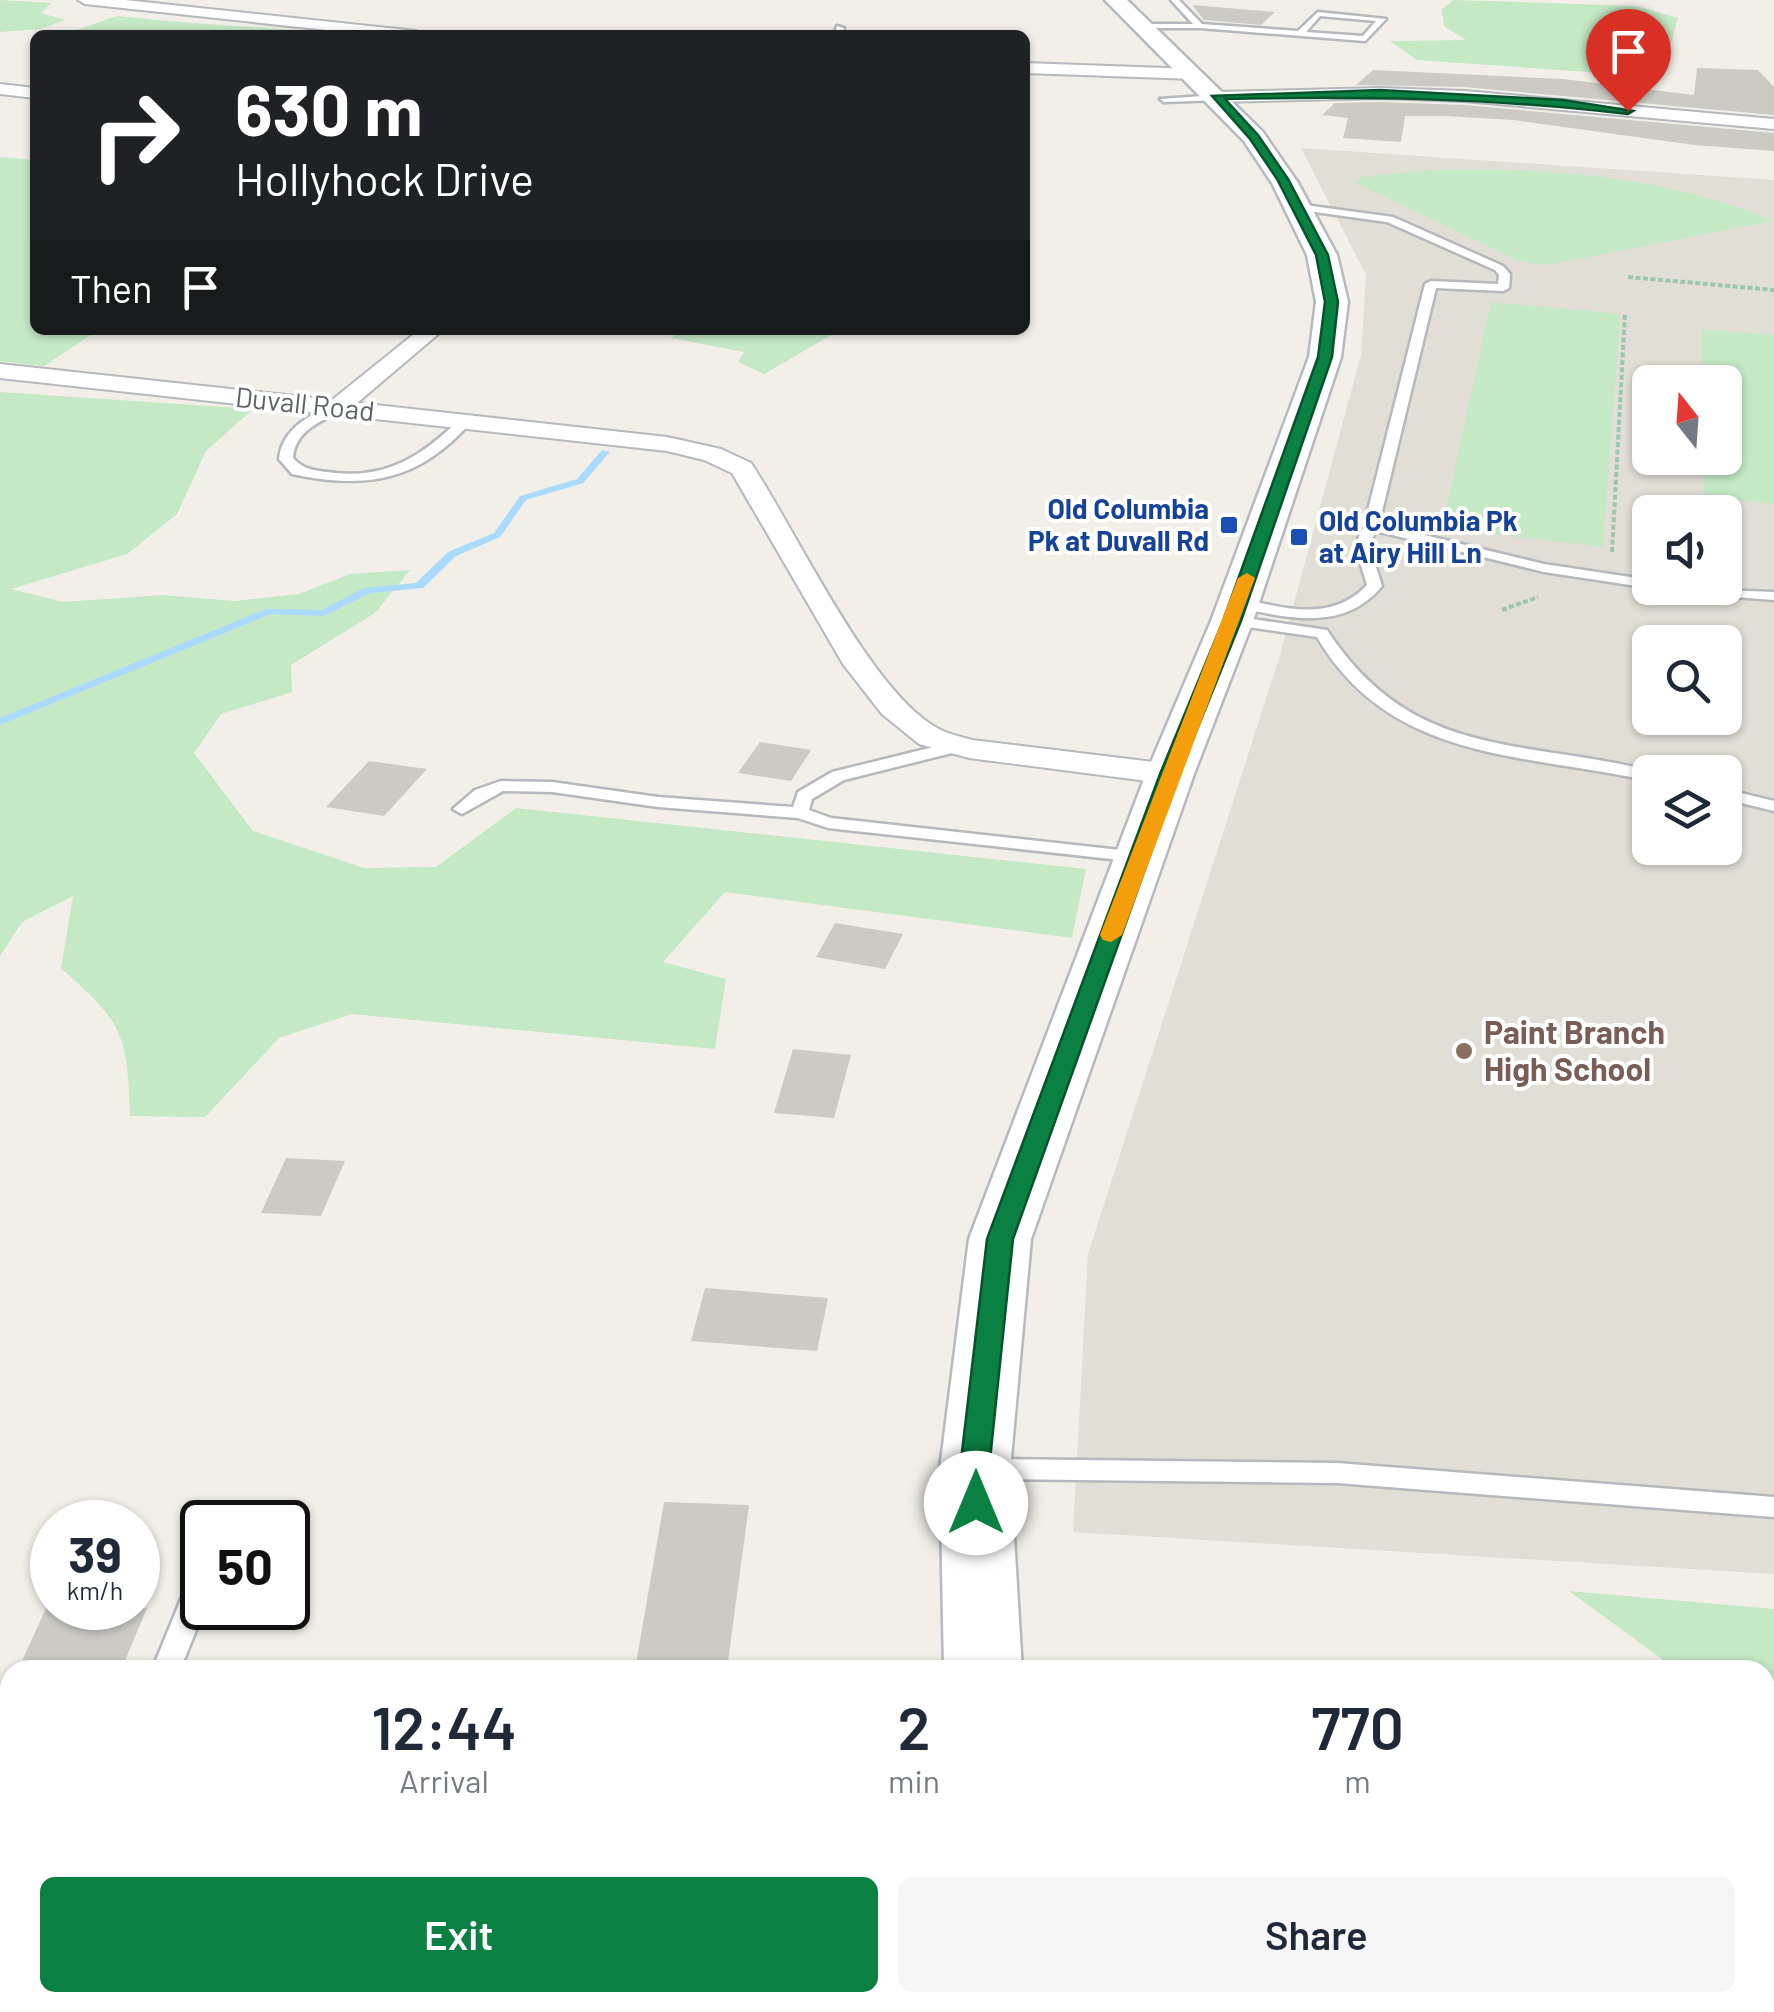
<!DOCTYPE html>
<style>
body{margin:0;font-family:Barlow,sans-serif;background:#f6f6f7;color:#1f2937;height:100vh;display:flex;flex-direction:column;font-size:38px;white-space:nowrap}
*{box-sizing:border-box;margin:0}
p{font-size:32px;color:#747a83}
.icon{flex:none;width:55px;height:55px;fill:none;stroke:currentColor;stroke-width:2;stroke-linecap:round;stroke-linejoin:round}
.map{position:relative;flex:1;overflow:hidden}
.panel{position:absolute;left:0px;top:1660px;width:1775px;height:352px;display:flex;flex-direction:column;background:#fff;border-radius:30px 30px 0 0;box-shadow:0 2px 8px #0004}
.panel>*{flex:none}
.top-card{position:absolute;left:30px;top:30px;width:1000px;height:305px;border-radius:15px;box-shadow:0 2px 8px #0004;background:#202124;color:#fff;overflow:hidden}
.needle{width:65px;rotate:343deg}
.tools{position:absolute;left:1632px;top:365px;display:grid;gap:20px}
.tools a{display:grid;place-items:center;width:110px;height:110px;border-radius:15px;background:#fff;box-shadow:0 2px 8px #0004;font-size:50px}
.speed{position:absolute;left:30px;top:1500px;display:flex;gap:20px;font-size:50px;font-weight:700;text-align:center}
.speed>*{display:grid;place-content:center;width:130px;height:130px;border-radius:50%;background:#fff;box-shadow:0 2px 8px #0004;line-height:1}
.speed small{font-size:25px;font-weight:400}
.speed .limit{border:5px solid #111;border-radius:15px;background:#fff;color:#111}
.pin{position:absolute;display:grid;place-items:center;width:85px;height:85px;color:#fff;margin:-102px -42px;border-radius:50% 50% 50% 0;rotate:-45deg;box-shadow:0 0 10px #0007}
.pin .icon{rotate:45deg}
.me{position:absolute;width:110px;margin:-55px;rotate:0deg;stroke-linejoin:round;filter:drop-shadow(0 0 8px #0008)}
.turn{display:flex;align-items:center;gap:35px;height:210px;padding:0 40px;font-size:45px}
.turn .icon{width:130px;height:130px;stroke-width:2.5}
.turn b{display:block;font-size:70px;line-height:85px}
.then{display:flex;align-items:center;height:95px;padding:0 40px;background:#0003;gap:20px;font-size:38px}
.eta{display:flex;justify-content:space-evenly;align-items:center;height:170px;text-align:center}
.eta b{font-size:60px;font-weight:600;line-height:70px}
.button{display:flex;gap:20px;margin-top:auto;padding:20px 40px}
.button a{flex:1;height:115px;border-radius:15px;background:#0b8043;color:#fff;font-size:40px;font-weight:600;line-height:115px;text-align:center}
.button a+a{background:#f6f6f7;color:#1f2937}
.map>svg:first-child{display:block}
.education{fill:#e1ded6;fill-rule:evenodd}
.green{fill:#c5e8c5}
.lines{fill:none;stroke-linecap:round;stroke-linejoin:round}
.stream{fill:#aadaff;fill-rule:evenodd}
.building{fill:#cccac5}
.lane-casing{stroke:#b5b8bc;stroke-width:5}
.street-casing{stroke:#b5b8bc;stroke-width:4}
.secondary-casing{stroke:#b6babf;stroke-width:5}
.path{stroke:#9cc7a9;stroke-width:4;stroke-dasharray:5 2.5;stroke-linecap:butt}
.lane{fill:#fff;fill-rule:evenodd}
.street{fill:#fff;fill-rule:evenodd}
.secondary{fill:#fff;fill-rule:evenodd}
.route{fill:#0b8043;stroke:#07532c;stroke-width:2.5}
.slow{fill:#f59e0b}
.transit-dot{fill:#1a4fb4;stroke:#fff;stroke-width:4}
.education-dot{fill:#8d6e63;stroke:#fff;stroke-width:4}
.labels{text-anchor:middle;stroke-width:8;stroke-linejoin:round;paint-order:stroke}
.far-street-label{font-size:28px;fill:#5f6368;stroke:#fff}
.far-transit-label{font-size:28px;font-weight:bold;fill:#164399;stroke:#fff;text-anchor:end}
.education-label{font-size:32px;font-weight:bold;fill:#785e54;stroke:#fff;text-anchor:start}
</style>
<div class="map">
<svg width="1774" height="2012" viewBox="0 0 1774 2012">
<rect width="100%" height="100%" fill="#f1efe8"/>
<path class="education" d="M1301 148 1774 180V1574L1073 1532 1088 1254 1280 655 1361 355 1366 275ZM1650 382H1725V458H1650ZM1650 512H1725V588H1650ZM1650 642H1725V718H1650ZM1650 772H1725V848H1650Z"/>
<path class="green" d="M0 0 51 3 41 13 65 20 40 29 0 32Z
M1454 0 1636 6 1678 18 1661 77 1417 60 1390 41 1466 40 1444 26 1442 9Z
M117 16C196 25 274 27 353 35H230L206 31 62 35Z
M0 157 35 160V330H98L44 366 0 361Z
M1432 170C1546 167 1667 176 1773 221L1547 265 1521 262 1356 183 1360 177Z
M1491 302 1620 314 1603 547 1442 528Z
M1701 329 1774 335V504L1704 496 1703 458H1725V382H1702Z
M684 330H840L764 374 738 362 744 352 671 338Z
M0 392 253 409 206 451 177 514 127 554 11 589 63 602 163 595 234 601 299 594 350 574 410 570 375 613 291 665 292 692 221 714 194 753 253 831 364 868 436 867 516 808 1086 869 1072 938 725 892 663 962 726 979 715 1049 352 1014 279 1038 205 1117 130 1116C127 1033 124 1024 61 968L73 896 22 922 0 956Z
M1569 1591 1774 1609V1741L1765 1734V1670H1677Z
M1765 1881 1774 1882V2012H1583L1593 2003 1765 2002Z"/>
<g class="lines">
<path class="stream" d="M602 450 610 452 583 483 526 500 500 537 456 556 423 588 370 593 324 616 271 614 0 725V718L266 609 322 610 364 588 416 583 448 552 494 533 520 496 577 479Z"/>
</g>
<path class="building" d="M1192 5 1275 12 1261 25 1204 20Z
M1697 68 1758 70 1774 87V115L1464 87 1356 85 1373 70 1563 79 1694 95Z
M1380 102 1464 105 1774 133V151L1694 145 1514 120 1444 116H1405L1401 142 1343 138 1348 118 1322 115 1335 103Z
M760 742 811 750 791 781 738 773Z
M369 761 427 769 384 816 326 807Z
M835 923 903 934 885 969 816 957Z
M793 1049 851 1055 834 1118 774 1113Z
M286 1158 345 1161 321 1216 261 1213Z
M705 1288 828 1298 817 1351 691 1341Z
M664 1502 749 1505 727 1669 636 1664Z
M46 1608H147L121 1670H18Z"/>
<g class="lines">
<defs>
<path id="lane" d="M1171 0H1179L1202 24 1298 31 1318 12 1386 19 1365 41 1200 28H1139L1142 24H1193ZM1320 16 1376 21 1363 36 1306 32Z
M837 26 844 28 842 35H834Z
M1218 95 1221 100 1164 102 1160 99Z
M1297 204 1393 217 1503 266 1510 274 1509 288 1503 291 1436 288 1379 524 1544 564 1650 580V588H1654H1650L1544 572 1376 531 1369 545 1382 586C1344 633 1285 618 1233 606V600L1238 598C1284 608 1331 623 1367 585L1355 545 1364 526 1425 284 1431 281 1498 284 1499 275 1495 270 1387 222 1293 209Z
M338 403 342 404V410C321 422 295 430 293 458 304 471 319 471 336 473 389 478 423 455 460 419L471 422C419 481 367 490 292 474L279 459C282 428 312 413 338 403Z
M1663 588 1774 592V600L1670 592Z
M1232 616 1327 630C1413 762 1524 738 1656 772H1650V781C1525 753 1391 763 1317 637L1227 624V618Z
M958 741 966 746 964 750 844 780 812 799 809 810 831 818 1138 852 1147 857 1138 862 828 828 798 818 658 807 552 792 503 791 462 814 453 809 475 790 501 781 552 782 658 797 793 807 798 792 832 772Z
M1725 789 1774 801V811L1725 799Z
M987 1459 1337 1463 1774 1497V1517L1337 1483 987 1479 978 1476 974 1469 978 1462Z
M202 1571V1608H205L180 1670H152L188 1582 192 1574Z
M26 2002H58L55 2012H23Z"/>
<path id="street" d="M78 0H125L416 31 423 35H374L85 4Z
M1025 63 1194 69 1202 74 1194 79 1025 73Z
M0 84 35 88V98L0 94Z
M1380 88 1464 91 1774 119V129L1464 101 1380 98 1217 102 1209 97 1217 92Z
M419 330H443L357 403 667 437 721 449 751 463C796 530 873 699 943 731 952 735 963 737 972 740L1170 764 1181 767 1186 774 1181 781 1170 784 969 758 919 744 882 714 843 664 732 473 704 460 667 451 0 378V364L332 400Z"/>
<path id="secondary" d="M1105 0H1127L1262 131 1298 183 1337 255 1348 302 1341 357 1253 621 1194 774 1031 1239 1010 1469 1022 1670H944L940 1469 969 1239 1146 774 1211 621 1309 357 1316 302 1307 255 1272 183 1244 141Z
M994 2002H1083L1084 2012H994Z"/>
</defs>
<use href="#lane" class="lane-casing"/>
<use href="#street" class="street-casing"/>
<use href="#secondary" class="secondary-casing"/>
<path class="path" d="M1628 277 1774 290
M1612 552 1625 314
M1502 610 1538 597"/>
<use href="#lane" class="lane"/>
<use href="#street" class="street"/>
<use href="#secondary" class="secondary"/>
</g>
<path class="route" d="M1380 90 1563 100 1633 111 1628 114C1494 98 1360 96 1225 99L1258 135 1288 179 1328 255 1338 302 1332 357 1241 621 1179 774 1013 1239 989 1469 991 1503 987 1511 976 1514 966 1511 961 1503 960 1469 987 1239 1160 774 1223 621 1318 357 1325 302 1316 255 1277 179 1250 139 1212 96Z"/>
<path class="slow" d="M1247 573 1255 578 1122 935 1111 942 1103 940 1100 935 1238 578Z"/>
<g class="transit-dot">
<rect x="1219" y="515" width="20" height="20" rx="5"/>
<rect x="1289" y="527" width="20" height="20" rx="5"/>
</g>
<circle class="education-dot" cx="1464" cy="1051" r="10"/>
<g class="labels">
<g class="far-street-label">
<text transform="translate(305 404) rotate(6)" y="10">Duvall Road</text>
</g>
<g class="far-transit-label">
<text x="1209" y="519">Old Columbia<tspan x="1209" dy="32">Pk at Duvall Rd</tspan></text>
<text x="1319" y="531" text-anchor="start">Old Columbia Pk<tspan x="1319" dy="32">at Airy Hill Ln</tspan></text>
</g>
<g class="education-label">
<text x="1484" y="1044">Paint Branch<tspan x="1484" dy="37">High School</tspan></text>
</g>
</g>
</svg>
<div class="tools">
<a><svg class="needle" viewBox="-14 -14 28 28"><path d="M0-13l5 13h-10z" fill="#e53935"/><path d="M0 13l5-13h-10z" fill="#747a83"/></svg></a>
<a><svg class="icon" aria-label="sound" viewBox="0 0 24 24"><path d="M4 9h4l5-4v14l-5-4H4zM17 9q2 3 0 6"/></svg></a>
<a><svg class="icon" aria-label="search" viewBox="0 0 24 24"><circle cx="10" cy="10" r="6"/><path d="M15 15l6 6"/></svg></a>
<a><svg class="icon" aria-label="layers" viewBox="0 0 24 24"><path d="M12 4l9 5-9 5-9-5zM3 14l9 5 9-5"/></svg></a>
</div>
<div class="speed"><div>39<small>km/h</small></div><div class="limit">50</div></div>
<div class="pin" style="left:1628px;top:111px;background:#d93025"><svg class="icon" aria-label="arrive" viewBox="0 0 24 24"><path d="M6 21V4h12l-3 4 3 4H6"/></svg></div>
<svg class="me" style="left:976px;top:1503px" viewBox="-20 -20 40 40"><circle r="19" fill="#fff"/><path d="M0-13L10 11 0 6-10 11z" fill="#0b8043"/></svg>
<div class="top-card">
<div class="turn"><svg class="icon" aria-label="right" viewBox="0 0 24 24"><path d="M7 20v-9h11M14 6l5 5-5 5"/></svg><div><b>630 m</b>Hollyhock Drive</div></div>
<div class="then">Then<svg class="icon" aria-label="arrive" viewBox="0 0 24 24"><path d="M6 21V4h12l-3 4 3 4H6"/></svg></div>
</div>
<section class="panel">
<div class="eta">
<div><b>12:44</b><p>Arrival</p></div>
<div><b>2</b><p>min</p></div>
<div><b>770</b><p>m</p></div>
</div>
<div class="button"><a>Exit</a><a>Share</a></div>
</section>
</div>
